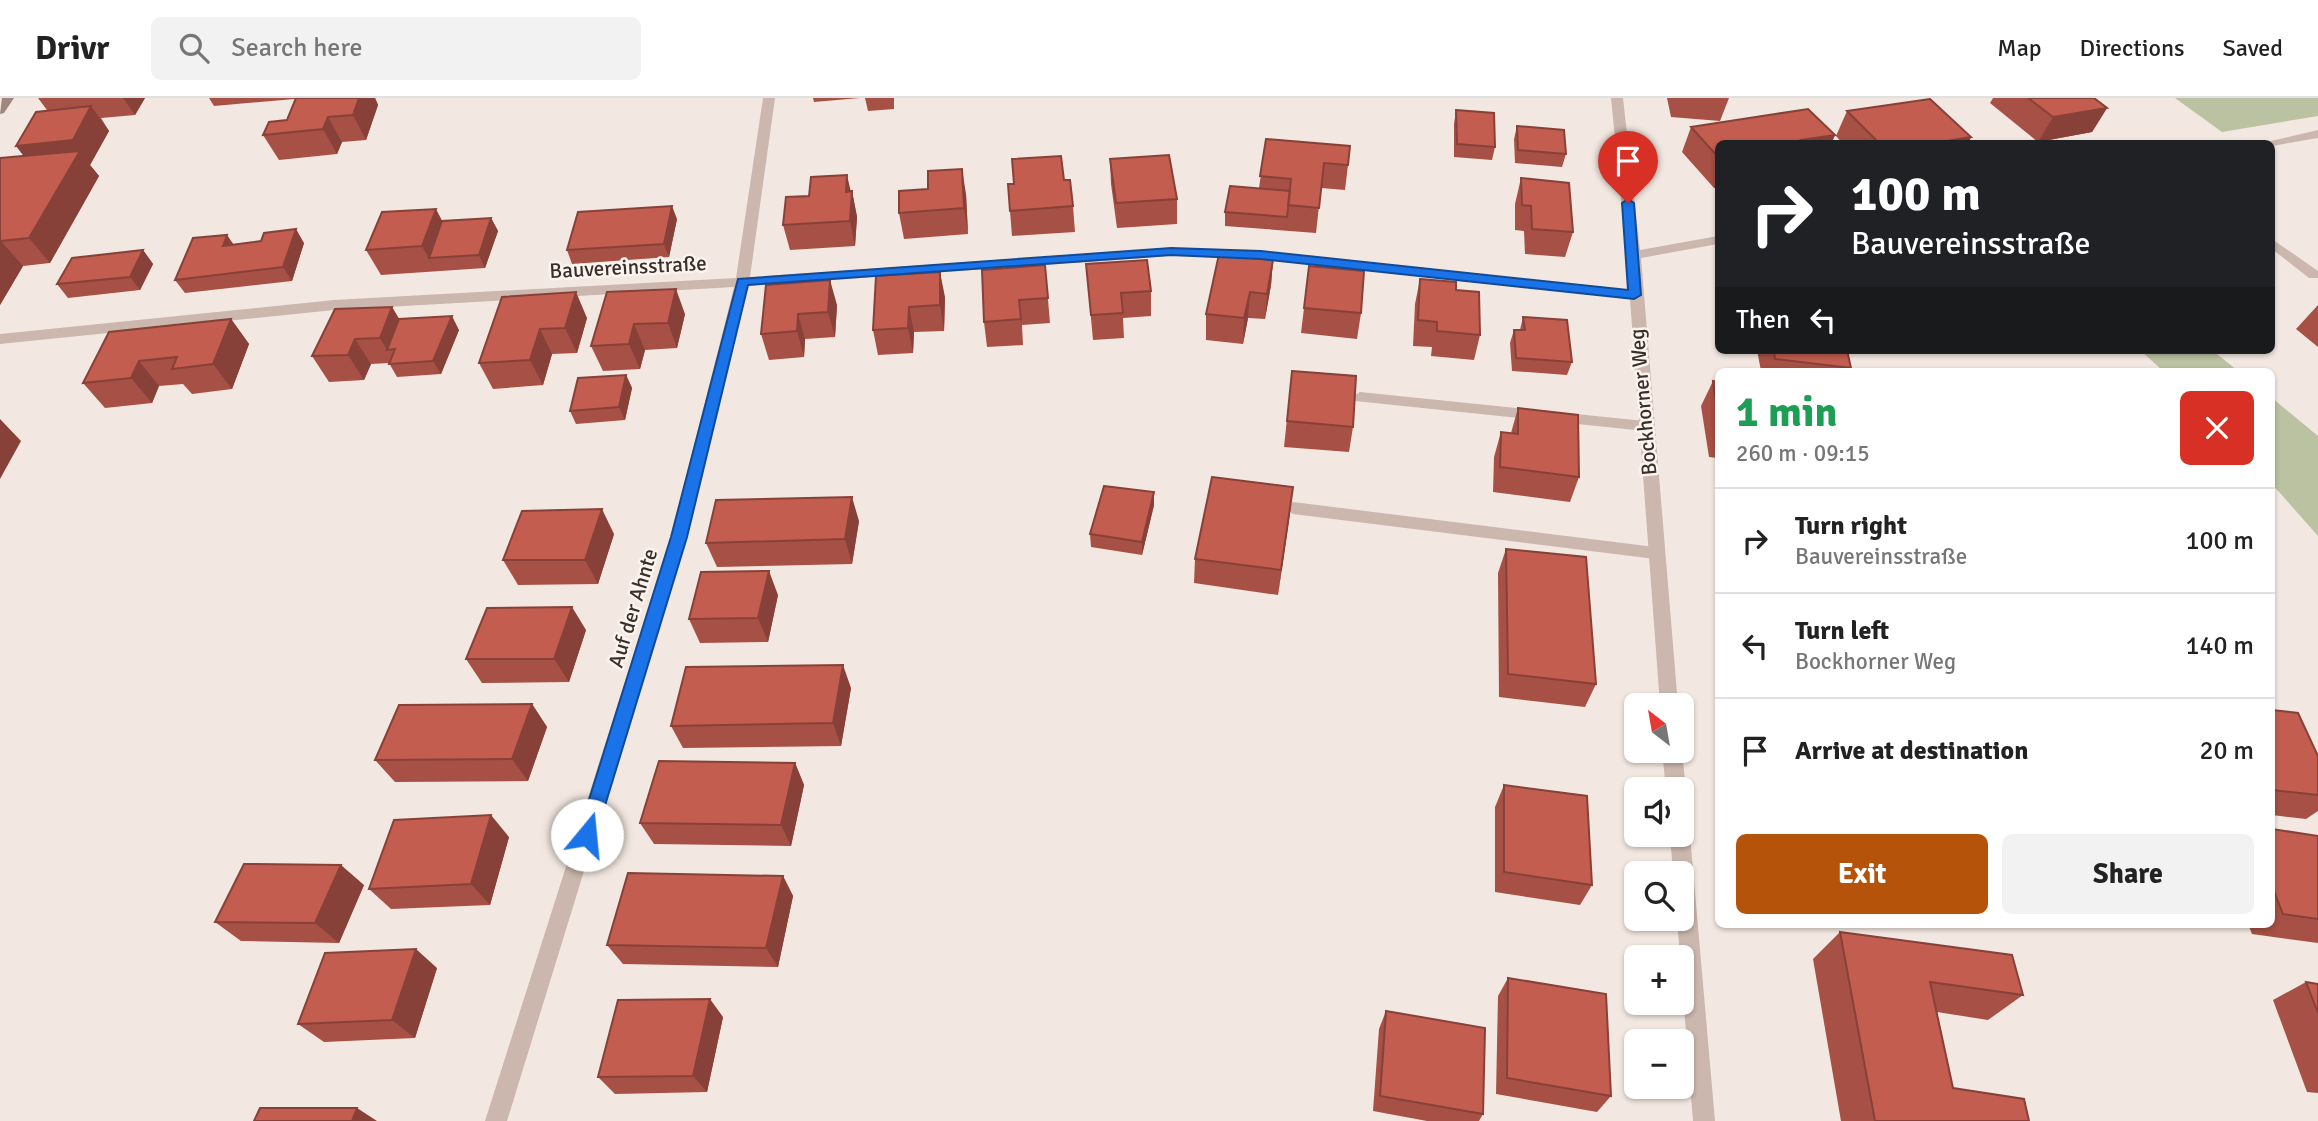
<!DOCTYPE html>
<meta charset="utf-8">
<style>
body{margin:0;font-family:Signika,sans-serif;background:#f2f2f2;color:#222;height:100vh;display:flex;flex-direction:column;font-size:26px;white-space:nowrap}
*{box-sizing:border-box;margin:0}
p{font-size:23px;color:#767676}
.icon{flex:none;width:38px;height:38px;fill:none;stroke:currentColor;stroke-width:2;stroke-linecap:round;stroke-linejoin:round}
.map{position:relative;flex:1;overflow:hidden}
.side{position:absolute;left:1715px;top:270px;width:560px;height:560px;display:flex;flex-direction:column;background:#fff;border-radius:10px;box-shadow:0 2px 5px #0004}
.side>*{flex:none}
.guide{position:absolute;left:1715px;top:42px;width:560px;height:214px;border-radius:10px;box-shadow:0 2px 5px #0004;background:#202124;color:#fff;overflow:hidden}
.needle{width:46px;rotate:329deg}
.controls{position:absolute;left:1624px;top:595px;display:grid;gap:14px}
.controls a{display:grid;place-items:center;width:70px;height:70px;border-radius:10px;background:#fff;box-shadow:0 2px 5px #0004;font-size:35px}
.pin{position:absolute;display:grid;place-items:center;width:60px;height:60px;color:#fff;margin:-72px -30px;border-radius:50% 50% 50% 0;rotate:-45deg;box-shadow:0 0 7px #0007}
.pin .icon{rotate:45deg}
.me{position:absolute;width:77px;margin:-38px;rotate:17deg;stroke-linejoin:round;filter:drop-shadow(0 0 5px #0008)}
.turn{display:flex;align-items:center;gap:24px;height:147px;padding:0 21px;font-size:32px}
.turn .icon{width:91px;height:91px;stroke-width:2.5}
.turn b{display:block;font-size:49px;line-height:60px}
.then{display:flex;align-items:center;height:66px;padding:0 21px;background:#0003;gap:14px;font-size:26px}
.round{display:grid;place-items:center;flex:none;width:74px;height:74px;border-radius:10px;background:#f2f2f2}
.head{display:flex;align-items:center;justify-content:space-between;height:119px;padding:0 21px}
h1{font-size:42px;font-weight:700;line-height:52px;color:#1e9e55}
.cta{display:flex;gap:14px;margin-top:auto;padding:14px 21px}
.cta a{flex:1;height:80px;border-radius:10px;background:#b45309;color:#fff;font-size:28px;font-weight:700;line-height:80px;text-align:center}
.cta a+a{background:#f2f2f2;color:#222}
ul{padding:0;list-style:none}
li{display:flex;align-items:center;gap:21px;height:105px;padding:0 21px;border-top:2px solid #e0e0e0}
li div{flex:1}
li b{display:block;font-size:26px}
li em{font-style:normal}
header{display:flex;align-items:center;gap:42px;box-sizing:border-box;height:98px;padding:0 35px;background:#fff;border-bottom:2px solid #e0e0e0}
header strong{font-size:33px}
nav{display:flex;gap:38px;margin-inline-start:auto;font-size:24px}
.search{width:490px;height:63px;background:#f2f2f2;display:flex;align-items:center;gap:18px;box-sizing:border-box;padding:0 24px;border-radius:10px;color:#767676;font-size:26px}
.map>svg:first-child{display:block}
.green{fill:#bbc2a1}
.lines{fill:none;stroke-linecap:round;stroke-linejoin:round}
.lane{fill:#cbb7ad;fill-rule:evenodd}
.street{fill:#cbb7ad;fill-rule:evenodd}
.secondary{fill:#9f867e;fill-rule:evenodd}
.wall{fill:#a75045}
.shaded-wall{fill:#884138}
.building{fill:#c25d50;stroke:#884138;stroke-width:2}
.route{fill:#1a73e8;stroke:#114b97;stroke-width:2}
.labels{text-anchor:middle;stroke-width:5;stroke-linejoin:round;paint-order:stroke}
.street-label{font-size:21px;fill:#3a2e2b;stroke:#faf3ee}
</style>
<header>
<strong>Drivr</strong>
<div class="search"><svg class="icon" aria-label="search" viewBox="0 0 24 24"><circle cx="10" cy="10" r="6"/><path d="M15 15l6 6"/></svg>Search here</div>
<nav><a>Map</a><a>Directions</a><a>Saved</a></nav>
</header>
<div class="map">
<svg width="2318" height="1023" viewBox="0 0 2318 1023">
<rect width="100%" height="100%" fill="#f3e8e1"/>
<path class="green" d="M2175 0H2318V18L2222 34Z
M2140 252H2212L2238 273H2163Z
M2272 300 2318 338V438L2272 386Z"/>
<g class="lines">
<path class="lane" d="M2272 141 2318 173V180H2309L2272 151Z
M1360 294 1645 323 1653 328 1645 333 1355 303 1352 299Z
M1293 404 1655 449 1663 455 1655 461 1293 416 1285 410Z"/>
<path class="street" d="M763 0H775L750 179 1171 150 1261 153 1630 192 1611 0H1623L1640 152 1718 138V146L1641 160 1678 607H1660L1630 201 1261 161 1171 158 748 188 687 439 507 1023H485L671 439 734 189 334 212 0 246V236L334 202 736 180Z
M2318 32V40L2272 48V46H2258Z
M1662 653H1682L1686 691 1683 697 1682 691H1666Z
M1682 729 1687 731 1690 737 1715 1023H1693L1677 821H1682V775H1673L1670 737H1682Z"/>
<path class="secondary" d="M2 0H14L4 15 0 16Z"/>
</g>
<path class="wall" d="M38 0H145L135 17 101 20 109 33 90 67 99 78 50 165 23 168 0 207V60L24 58 47 12Z
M209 0H375L378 7 366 42 342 44 337 56 279 62 263 37 287 22 295 1 214 8Z
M813 0H860L814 4Z
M865 0H894V11L868 13Z
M1667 0H1729L1720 23 1671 19Z
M1993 0H2094L2107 10 2092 34 2038 44 1990 5Z
M1456 12 1495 49 1492 62 1454 59V26Z
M1847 13 1971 39 1968 46H1843L1836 38Z
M1517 28 1566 56 1562 69 1515 65 1514 41Z
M1691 29 1835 37 1831 46H1718V90H1714L1682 54Z
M1266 41 1348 67 1345 92 1321 90 1316 135 1225 128V114L1259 90Z
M1110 61 1177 101V126L1117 130 1111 86Z
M1521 80 1573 134 1565 159 1525 156 1524 133 1515 132V106Z
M1064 82 1073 108 1075 134 1012 138 1010 113Z
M852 93 857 119 855 148 790 152 783 127 809 98Z
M966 96 968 136 904 141 899 115Z
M491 120 498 133 485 170 381 177 366 152Z
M677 121 669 159 572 166 567 152Z
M304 145 292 183 185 195 175 182 234 146Z
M143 152 153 166 140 192 68 200 57 186Z
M1273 162 1271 187 1265 221 1248 220 1243 246 1206 242V216Z
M1086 166 1151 193V218L1123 220 1124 240 1093 242Z
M1045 167 1050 225 1022 227 1023 247 987 249 984 224Z
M1309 168 1361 215 1357 241 1301 235Z
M876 178 945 199 944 233 914 234 913 255 878 257 873 232Z
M1420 181 1456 192 1480 237 1474 262 1431 258 1432 249 1413 248 1415 206Z
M766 187 837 207 835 239 805 241 804 259 769 262 761 236Z
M607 194 685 216 677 250 645 252 640 271 603 273 591 248Z
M502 199 587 220 577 255 552 256 543 287 493 291 479 265Z
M2318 207V249L2296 231Z
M392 209 399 221 459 232 441 276 397 279 389 265 371 266 364 282 329 284 312 258Z
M1523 219 1572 264 1567 277 1512 273 1510 245 1514 232H1520Z
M231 221 249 246 232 291 192 296 183 286 159 288 152 305 105 310 83 285Z
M1757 252H1846L1851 270 1849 273H1761Z
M1292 273 1353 329 1349 354 1284 349Z
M626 277 632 290 625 322 576 326 570 313Z
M1713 283 1718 284V360L1709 359 1701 308Z
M1518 310 1579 379 1570 404 1493 394 1494 359 1501 334 1511 335Z
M1154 407 1142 457 1091 449 1090 436Z
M1290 414 1278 497 1194 485 1195 461Z
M859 423 852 466 717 469 706 445Z
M614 436 598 486 518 487 503 462Z
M1506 451 1596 586 1585 609 1499 599 1498 475Z
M778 497 768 544 700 545 689 521Z
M586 532 569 584 482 585 466 561Z
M851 590 841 648 683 650 671 628Z
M532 606 547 629 528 683 395 684 375 662Z
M2272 612 2318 658V713L2306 721 2272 717Z
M795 665 804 687 791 748 654 746 640 725Z
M1504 687 1592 787 1580 807 1495 794V709Z
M2272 731 2318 738V845L2252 836 2248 826H2272Z
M509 739 490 807 391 811 369 791Z
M783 778 793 798 778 869 623 866 607 847Z
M364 787 339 845 241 843 215 824Z
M1840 834 2023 897 1988 922 1937 914 1953 990 2029 1023H1841L1813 861Z
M437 870 415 940 324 944 298 926Z
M1508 880 1611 998 1597 1014 1496 996 1498 898Z
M2306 884 2318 886V995L2307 994 2273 902Z
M1386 913 1483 1016 1479 1023H1427L1373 1013 1379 931Z
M723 919 707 994 615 996 598 979Z"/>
<path class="shaded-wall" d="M123 0H145L135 17Z
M359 0H375L378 7 366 42 353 17Z
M91 8 109 33 90 67 99 78 50 165 29 140 35 73 16 48Z
M2107 10 2092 34 2038 44 2053 19Z
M328 19 342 44 337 56 323 31Z
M1835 37 1831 46H1800L1801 42Z
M1971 39 1968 46H1929Z
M962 71 966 96 968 136 964 110Z
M847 77 852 99V93L857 119 855 148 850 123 846 94Z
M1718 80V90H1714Z
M672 108 677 121 669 159 664 146Z
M436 111 449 136 429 160 436 174 422 148Z
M491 120 498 133 485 170 479 157Z
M296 131 304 145 292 183 283 169Z
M227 137 236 150 223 148Z
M1 143 23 168 0 207V145Z
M143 152 153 166 140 192 130 179Z
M1273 162 1271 187 1265 221 1267 196Z
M940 174 945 199 944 233 940 207Z
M830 182 837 207 835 239 828 214Z
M676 191 685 216 677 250 668 225Z
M576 194 587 220 577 255 565 230Z
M1250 194 1248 220 1243 246 1244 220Z
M392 209 407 234 395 251 387 252 380 240Z
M909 209 914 234 913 255 908 230Z
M798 216 805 241 804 259 797 233Z
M452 218 459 232 441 276 433 263Z
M231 221 249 246 232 291 213 266Z
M634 226 645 252 640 271 629 246Z
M540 231 552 256 543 287 530 262Z
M355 241 371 266 364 282 348 257Z
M139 263 159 288 152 305 131 280Z
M626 277 632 290 625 322 619 309Z
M0 321 21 343 0 381Z
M1293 389 1290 414 1278 497 1281 472Z
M1154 394V407L1142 457V444Z
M852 399 859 423 852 466 845 441Z
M602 411 614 436 598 486 585 462Z
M769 473 778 497 768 544 758 520Z
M572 509 586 532 569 584 554 561Z
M843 567 851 590 841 648 833 625Z
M532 606 547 629 528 683 512 661Z
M795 665 804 687 791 748 781 727Z
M491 717 509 739 490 807 471 786Z
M341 767 364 787 339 845 315 825Z
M783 778 793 798 778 869 766 850Z
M416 851 437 870 415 940 392 922Z
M710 901 723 919 707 994 693 978Z
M357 1010 377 1023H352Z"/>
<path class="building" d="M296 0H359L353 17 328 19 323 31 263 37 269 24 287 22Z
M2028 0H2094L2107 10 2053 19Z
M1930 1 1971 39 1929 46H1880L1847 13Z
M91 8 73 42 16 48 36 14Z
M1808 11 1835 37 1801 42 1804 46H1718V59L1691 29Z
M1456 12 1494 15 1495 49 1457 46Z
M1517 28 1564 32 1566 56 1518 52Z
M1266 41 1350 48 1348 67 1324 65 1319 110 1288 107 1291 81 1260 78Z
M80 53 29 140 1 143 0 145V60Z
M1169 57 1177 101 1116 105 1110 61Z
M1061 58 1064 82H1070L1073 108 1010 113 1008 86H1014L1012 61Z
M962 71 964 110 899 115V93L928 91V73Z
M847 77 846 94 852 93 850 123 783 127 786 99 809 98 811 79Z
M1521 80 1569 85 1573 134 1532 131 1531 108 1522 107Z
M1230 88 1290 93 1287 119 1225 114Z
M672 108 664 146 567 152 578 114Z
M436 111 422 148 366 152 382 114Z
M491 120 479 157 429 160 442 123Z
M296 131 283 169 175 182 193 140 227 137 223 148 261 143 264 135Z
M143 152 130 179 57 186 72 160Z
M1219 156 1273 162 1267 196 1250 194 1244 220 1206 216Z
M1147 162 1151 193 1121 195 1123 215 1091 217 1086 166Z
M1045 167 1048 200 1019 202 1021 221 984 224 982 172Z
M1309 168 1364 173 1361 215 1304 210Z
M940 174V207L909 209 908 230 873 232 876 178Z
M1420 181 1456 184V192L1479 194 1480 237 1437 233V224L1418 222Z
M830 182 828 214 798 216 797 233 761 236 766 187Z
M676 191 668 225 634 226 629 246 591 248 607 194Z
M576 194 565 230 540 231 530 262 479 265 502 199Z
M392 209 380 240 355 241 348 257 312 258 335 211Z
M452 218 433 263 389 266 395 251 387 252 399 221Z
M1523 219 1567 222 1572 264 1516 260 1514 232H1525Z
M231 221 213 266 172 271 177 259 139 263 131 280 83 285 109 234Z
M1774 252H1847L1851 270 1775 261Z
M1292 273 1356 278 1353 329 1287 323Z
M626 277 619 309 570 313 578 280Z
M1713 283 1718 284V319Z
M1518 310 1578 317 1579 379 1500 369 1501 334 1518 336Z
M1212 379 1293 389 1281 472 1195 461Z
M1104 388 1154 394 1142 444 1090 436Z
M852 399 845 441 706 445 716 402Z
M602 411 585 462H503L522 413Z
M1506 451 1586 459 1596 586 1508 576Z
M769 473 758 520 689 521 701 474Z
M572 509 554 561H466L487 510Z
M843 567 833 625 671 628 686 569Z
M532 606 512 661 375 662 399 607Z
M2272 612 2298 615 2318 658V697L2272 692Z
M659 663 795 665 781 727 640 725Z
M1504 687 1587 698 1592 787 1504 774Z
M491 717 471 786 369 791 394 722Z
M2272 731 2318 738V821L2283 816 2272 788Z
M244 766 341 767 315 825 215 824Z
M628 775 783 778 766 850 607 847Z
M1840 834 2012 857 2023 897 1930 884 1953 990 2024 1001 2029 1023H1875Z
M416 851 392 922 298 926 325 855Z
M1508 880 1606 896 1611 998 1507 980Z
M2306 884 2318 886V915Z
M710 901 693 978 598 979 618 902Z
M1386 913 1485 930 1483 1016 1380 998Z
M260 1010H357L352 1023H254Z"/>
<path class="route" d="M1628 101 1634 105 1641 197 1634 201 1261 161 1171 157 748 187 687 439 596 737 593 743 587 745 580 743 578 737 671 439 738 181 1171 150 1261 153 1628 192 1622 105Z"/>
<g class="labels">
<g class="street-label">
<text transform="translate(628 169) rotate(-3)" y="7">Bauvereinsstraße</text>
<text transform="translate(1643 304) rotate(-95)" y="7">Bockhorner Weg</text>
<text transform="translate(633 510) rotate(-73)" y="7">Auf der Ahnte</text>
</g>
</g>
</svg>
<div class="controls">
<a><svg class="needle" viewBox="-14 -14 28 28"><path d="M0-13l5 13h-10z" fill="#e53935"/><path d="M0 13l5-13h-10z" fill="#767676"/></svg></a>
<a><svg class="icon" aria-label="sound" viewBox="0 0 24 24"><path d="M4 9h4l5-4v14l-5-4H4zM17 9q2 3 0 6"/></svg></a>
<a><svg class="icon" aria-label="search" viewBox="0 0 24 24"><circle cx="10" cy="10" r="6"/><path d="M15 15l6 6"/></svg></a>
<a>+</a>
<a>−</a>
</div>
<div class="pin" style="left:1628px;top:105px;background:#d93025"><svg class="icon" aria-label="arrive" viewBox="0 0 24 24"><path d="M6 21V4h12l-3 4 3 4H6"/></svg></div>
<svg class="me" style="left:587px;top:737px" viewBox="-20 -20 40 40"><circle r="19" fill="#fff"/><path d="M0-13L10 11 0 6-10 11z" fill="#1a73e8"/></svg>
<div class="guide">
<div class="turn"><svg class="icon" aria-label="right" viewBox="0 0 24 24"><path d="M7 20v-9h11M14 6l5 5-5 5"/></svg><div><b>100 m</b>Bauvereinsstraße</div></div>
<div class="then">Then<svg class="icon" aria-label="left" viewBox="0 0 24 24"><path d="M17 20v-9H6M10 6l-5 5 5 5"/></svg></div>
</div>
<section class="side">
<div class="head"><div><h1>1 min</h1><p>260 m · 09:15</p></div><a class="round" style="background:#d93025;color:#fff"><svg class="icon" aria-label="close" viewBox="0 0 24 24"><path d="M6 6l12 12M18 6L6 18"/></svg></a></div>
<ul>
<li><svg class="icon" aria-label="right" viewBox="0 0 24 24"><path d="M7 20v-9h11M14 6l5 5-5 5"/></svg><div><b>Turn right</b><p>Bauvereinsstraße</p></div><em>100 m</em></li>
<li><svg class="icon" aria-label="left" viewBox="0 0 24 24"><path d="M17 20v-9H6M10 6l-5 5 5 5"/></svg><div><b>Turn left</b><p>Bockhorner Weg</p></div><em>140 m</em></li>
<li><svg class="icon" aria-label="arrive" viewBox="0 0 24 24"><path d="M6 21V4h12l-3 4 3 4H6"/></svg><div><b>Arrive at destination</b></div><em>20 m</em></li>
</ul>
<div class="cta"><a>Exit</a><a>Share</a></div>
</section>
</div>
